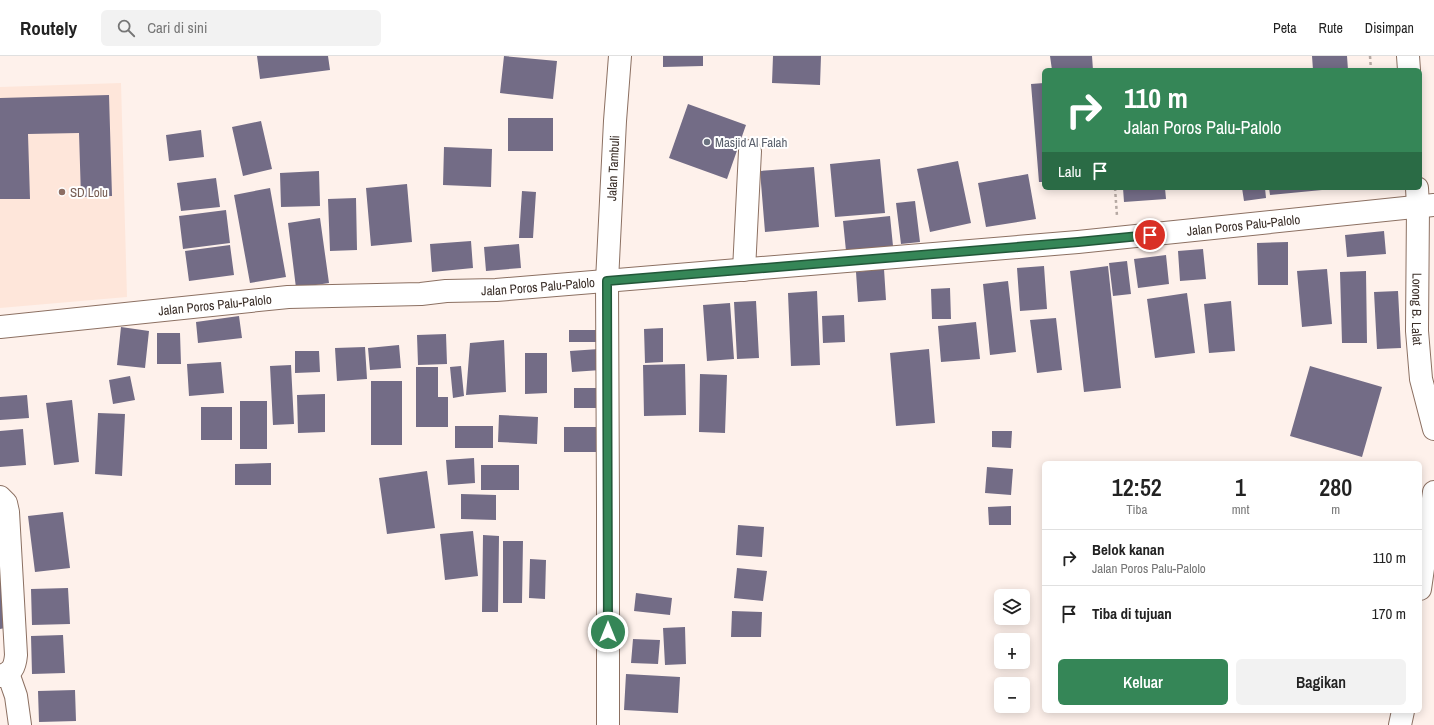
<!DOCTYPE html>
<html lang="id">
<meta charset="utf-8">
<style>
body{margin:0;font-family:"Archivo Narrow",sans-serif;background:#f2f2f2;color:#222;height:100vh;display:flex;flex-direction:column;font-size:15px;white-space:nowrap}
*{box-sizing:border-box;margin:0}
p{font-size:13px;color:#767676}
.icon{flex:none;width:22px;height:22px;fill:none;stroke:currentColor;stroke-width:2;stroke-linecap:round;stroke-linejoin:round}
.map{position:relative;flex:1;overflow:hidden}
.panel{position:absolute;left:1042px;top:405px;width:380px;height:252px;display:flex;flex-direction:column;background:#fff;border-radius:6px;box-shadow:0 2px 10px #0003}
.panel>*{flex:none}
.top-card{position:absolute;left:1042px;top:12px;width:380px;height:122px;border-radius:6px;box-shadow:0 2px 10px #0003;background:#358657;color:#fff;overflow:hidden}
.fabs{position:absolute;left:994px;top:533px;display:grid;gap:8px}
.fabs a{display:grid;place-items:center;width:36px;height:36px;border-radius:6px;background:#fff;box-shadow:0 2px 10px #0003;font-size:20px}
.pin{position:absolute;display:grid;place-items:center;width:34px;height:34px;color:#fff;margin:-17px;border:2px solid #fff;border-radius:50%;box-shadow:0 1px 4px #0007}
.me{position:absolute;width:44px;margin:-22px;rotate:0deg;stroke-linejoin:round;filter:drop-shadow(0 0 3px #0008)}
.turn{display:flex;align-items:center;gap:14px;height:84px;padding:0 16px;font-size:18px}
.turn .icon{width:52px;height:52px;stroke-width:2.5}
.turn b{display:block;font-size:28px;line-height:34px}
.then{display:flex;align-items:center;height:38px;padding:0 16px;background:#0003;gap:8px;font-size:15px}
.eta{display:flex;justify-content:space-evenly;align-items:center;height:68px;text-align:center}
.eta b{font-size:24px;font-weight:600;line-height:28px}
.action{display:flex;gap:8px;margin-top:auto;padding:8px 16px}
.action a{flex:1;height:46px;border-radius:6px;background:#358657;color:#fff;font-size:16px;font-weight:600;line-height:46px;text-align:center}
.action a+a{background:#f2f2f2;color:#222}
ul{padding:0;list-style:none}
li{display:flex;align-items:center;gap:12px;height:56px;padding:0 16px;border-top:1px solid #e0e0e0}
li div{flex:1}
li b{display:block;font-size:15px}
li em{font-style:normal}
header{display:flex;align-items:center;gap:24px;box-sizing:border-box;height:56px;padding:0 20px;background:#fff;border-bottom:1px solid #e0e0e0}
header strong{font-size:19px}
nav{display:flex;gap:22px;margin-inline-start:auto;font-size:14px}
.search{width:280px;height:36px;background:#f2f2f2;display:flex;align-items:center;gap:10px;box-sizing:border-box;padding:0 14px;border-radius:6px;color:#767676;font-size:15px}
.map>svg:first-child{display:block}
.built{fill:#fee6da}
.building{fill:#736c86}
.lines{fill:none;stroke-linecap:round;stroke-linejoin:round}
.minor-casing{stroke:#8c7062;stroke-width:24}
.major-casing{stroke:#8c7062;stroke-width:24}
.path{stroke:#b6a9a3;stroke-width:2.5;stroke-dasharray:3 3;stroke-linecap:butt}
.minor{stroke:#fff;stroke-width:22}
.major{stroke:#fff;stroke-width:22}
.route-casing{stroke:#225739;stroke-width:10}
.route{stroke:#358657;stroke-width:7}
.worship-dot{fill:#6b7280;stroke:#fff;stroke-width:1.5}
.education-dot{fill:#8d6e63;stroke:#fff;stroke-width:1.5}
.labels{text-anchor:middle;stroke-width:4;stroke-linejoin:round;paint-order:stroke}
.worship-label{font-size:13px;fill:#5b616d;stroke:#fff;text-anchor:start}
.street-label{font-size:13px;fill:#3b2f29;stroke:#fff}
.education-label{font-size:13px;fill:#785e54;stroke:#fff;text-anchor:start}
</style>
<header>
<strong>Routely</strong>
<div class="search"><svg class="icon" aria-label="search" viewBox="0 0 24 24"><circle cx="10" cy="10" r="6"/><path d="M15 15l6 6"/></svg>Cari di sini</div>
<nav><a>Peta</a><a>Rute</a><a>Disimpan</a></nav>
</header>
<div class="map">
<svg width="1434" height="669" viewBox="0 0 1434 669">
<rect width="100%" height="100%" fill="#fef1eb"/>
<path class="built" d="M121 27 127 241 0 252V31Z"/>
<path class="building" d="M257 0H328L330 14 260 23Z
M504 0 557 5 553 43 500 37Z
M663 0H703V10L663 11Z
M773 0H821L820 29 772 27Z
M1050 0H1092L1093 14H1052Z
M1312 0H1347L1348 14H1313Z
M1044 27V126H1039L1031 28Z
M109 39 112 140 81 141 79 77 28 78 30 143H0V42Z
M688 48 746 69 727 123 669 102Z
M508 62H553V95H508Z
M261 65 272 113 243 120 232 71Z
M201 74 204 101 169 105 166 79Z
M444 91 492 93 491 131 443 129Z
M880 103 885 157 835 161 830 108Z
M958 105 971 167 930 176 917 113Z
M814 111 819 171 765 176 760 115Z
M319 115 320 150 281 151 280 117Z
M1028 118 1036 163 986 171 978 127Z
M216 122 220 151 181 155 177 127Z
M407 128 412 186 371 190 366 132Z
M270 132 286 221 250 227 234 139Z
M1123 132H1165L1166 143 1124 146Z
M1242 132H1265L1266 142 1244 145Z
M1269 132H1322V134L1270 139Z
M522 135 536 136 533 182H519Z
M356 142 357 194 330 195 328 143Z
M915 145 920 186 901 188 896 147Z
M226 154 230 187 183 193 179 160Z
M890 160 893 190 846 195 843 165Z
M320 162 329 227 296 232 288 167Z
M1384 175 1386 198 1347 201 1345 179Z
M471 185 473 212 432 216 430 188Z
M1288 186V229H1258L1257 187Z
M519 188 521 212 486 215 484 191Z
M230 189 234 219 189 225 185 195Z
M1203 193 1206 223 1180 225 1178 195Z
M1166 199 1169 228 1138 232 1134 203Z
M1127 205 1131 238 1113 240 1109 207Z
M1044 210 1047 253 1020 255 1017 212Z
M1108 210 1121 332 1084 336 1070 215Z
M884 213 886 244 858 246 856 216Z
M1327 213 1332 268 1302 271 1297 215Z
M1366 215 1367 287H1342L1340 216Z
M1008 225 1016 296 990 299 983 228Z
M950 232 951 263H932L931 233Z
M817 235 820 309 791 310 788 237Z
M1398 235 1401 292 1377 293 1374 236Z
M1187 237 1195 297 1155 302 1147 243Z
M756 245 759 302 737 303 734 246Z
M1231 245 1235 295 1209 297 1204 248Z
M730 247 734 303 707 305 703 249Z
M844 259 845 286 823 287 822 260Z
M239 260 242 282 198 287 196 266Z
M1056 262 1062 314 1037 317 1030 264Z
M976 266 980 303 941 306 938 270Z
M121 271 149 275 145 312 117 309Z
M663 272V306L645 307 644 273Z
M569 274H596V286H569Z
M157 277H180L181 308H157Z
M446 278 447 308 418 309 417 279Z
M504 284 506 336 466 339 470 287Z
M399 289 401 312 370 314 368 292Z
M365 291 367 323 337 325 335 292Z
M599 293 601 314 572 316 570 295Z
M929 293 935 367 896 370 890 297Z
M295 295H319L320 316 295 317Z
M525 297H547V337L525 338Z
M221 306 224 337 189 340 187 308Z
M685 308 686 359 644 360 643 309Z
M291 309 294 368 273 369 270 310Z
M461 310 464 340 453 342 450 311Z
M1310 310 1382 331 1362 401 1290 380Z
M416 311H438V341H448V371H416Z
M700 318 727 319 725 377 699 376Z
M130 320 135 344 113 348 109 324Z
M371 325H402V389H371Z
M574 332H600V352H574Z
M325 338V376L298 377 297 339Z
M27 339 29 362 0 364V341Z
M72 344 79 406 54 409 46 347Z
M240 345H267V393H240Z
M201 351H232V384H201Z
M98 357 125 358 122 420 95 418Z
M499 359 538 361 537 388 498 386Z
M455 370H493V392H455Z
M564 371H604V396H564Z
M23 373 26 409 0 411V375Z
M992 375H1012L1011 392 992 391Z
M474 402 475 427 448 429 446 404Z
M271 407V429H235V408Z
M481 409H519V434H481Z
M987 411 1013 413 1011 439 985 437Z
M427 415 435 472 387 478 379 422Z
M461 438 496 439V464L461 463Z
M1011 450V469H989L988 451Z
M63 456 70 512 35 516 28 460Z
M738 469 764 471 762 501 736 499Z
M473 475 478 520 445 524 440 478Z
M483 479 499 480 498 556H482Z
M503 485H523L522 547H503Z
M0 499 10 571 0 573Z
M530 503 546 504 545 543 529 542Z
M737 512 767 515 763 545 734 542Z
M68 532 70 568 32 569 31 533Z
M636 537 672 542 670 559 634 555Z
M732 555 762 556 761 581H731Z
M685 571 686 608 665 609 663 572Z
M63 579 65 617 32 618 31 580Z
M633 583 660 584 658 608 631 607Z
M626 618 680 621 678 657 624 654Z
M75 634 76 665 39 666 38 635Z"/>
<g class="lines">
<defs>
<g id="minor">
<path d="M1408 0 1409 14"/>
<path id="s1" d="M1417 132 1418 150 1417 275 1421 323 1434 373"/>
<path d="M744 214 750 95"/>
<path d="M0 441 6 447 8 456 16 599C15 611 12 617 0 620"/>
<path d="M1420 533 1434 436"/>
<path d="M8 617 16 640 20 669"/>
<path id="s2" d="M608 669V452L607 225 615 65 620 0"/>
<path d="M1400 669 1403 655"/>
</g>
<g id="major">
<path id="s3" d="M0 271 288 241 421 238 446 235 496 234 1078 186 1434 149"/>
</g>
</defs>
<use href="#minor" class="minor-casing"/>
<use href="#major" class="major-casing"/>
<path class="path" d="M1370 0 1371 14
M1115 132 1117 160"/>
<use href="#minor" class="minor"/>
<use href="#major" class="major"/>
</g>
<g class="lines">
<defs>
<path id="route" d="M608 576 607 225 1078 186 1150 179"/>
</defs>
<use href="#route" class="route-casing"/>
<use href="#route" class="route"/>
</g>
<circle class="worship-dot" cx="707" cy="86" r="4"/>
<circle class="education-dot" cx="62" cy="136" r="4"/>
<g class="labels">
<g class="worship-label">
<text x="715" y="91">Masjid Al Falah</text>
</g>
<g class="street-label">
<text dy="5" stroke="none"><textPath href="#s2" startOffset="557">Jalan Tambuli</textPath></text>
<text dy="5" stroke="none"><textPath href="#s3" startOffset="1248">Jalan Poros Palu-Palolo</textPath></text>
<text dy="5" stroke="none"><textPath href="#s3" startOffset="540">Jalan Poros Palu-Palolo</textPath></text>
<text dy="5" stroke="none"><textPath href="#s3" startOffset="216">Jalan Poros Palu-Palolo</textPath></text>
<text dy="5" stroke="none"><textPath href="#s1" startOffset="121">Lorong B. Lalat</textPath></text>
</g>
<g class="education-label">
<text x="70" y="141">SD Lolu</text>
</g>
</g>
</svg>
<div class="fabs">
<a><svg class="icon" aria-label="layers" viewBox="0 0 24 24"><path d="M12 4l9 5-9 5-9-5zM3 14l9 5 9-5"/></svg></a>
<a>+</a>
<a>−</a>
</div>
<div class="pin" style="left:1150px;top:179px;background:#d93025"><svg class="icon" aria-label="arrive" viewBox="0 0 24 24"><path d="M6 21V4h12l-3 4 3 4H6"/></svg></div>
<svg class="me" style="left:608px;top:576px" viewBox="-20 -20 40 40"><circle r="17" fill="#358657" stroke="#fff" stroke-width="3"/><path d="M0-11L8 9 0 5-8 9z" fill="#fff"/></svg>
<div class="top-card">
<div class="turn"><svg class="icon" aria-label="right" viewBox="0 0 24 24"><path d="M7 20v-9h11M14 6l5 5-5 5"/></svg><div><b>110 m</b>Jalan Poros Palu-Palolo</div></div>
<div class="then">Lalu<svg class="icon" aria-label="arrive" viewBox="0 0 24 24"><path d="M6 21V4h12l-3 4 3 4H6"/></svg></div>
</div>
<section class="panel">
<div class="eta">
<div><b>12:52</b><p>Tiba</p></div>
<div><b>1</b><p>mnt</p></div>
<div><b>280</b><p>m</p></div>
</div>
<ul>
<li><svg class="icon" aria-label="right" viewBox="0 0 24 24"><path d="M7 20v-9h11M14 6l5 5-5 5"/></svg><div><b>Belok kanan</b><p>Jalan Poros Palu-Palolo</p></div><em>110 m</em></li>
<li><svg class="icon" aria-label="arrive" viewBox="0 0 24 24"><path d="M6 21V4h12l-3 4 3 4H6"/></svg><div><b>Tiba di tujuan</b></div><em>170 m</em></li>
</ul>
<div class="action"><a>Keluar</a><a>Bagikan</a></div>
</section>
</div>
